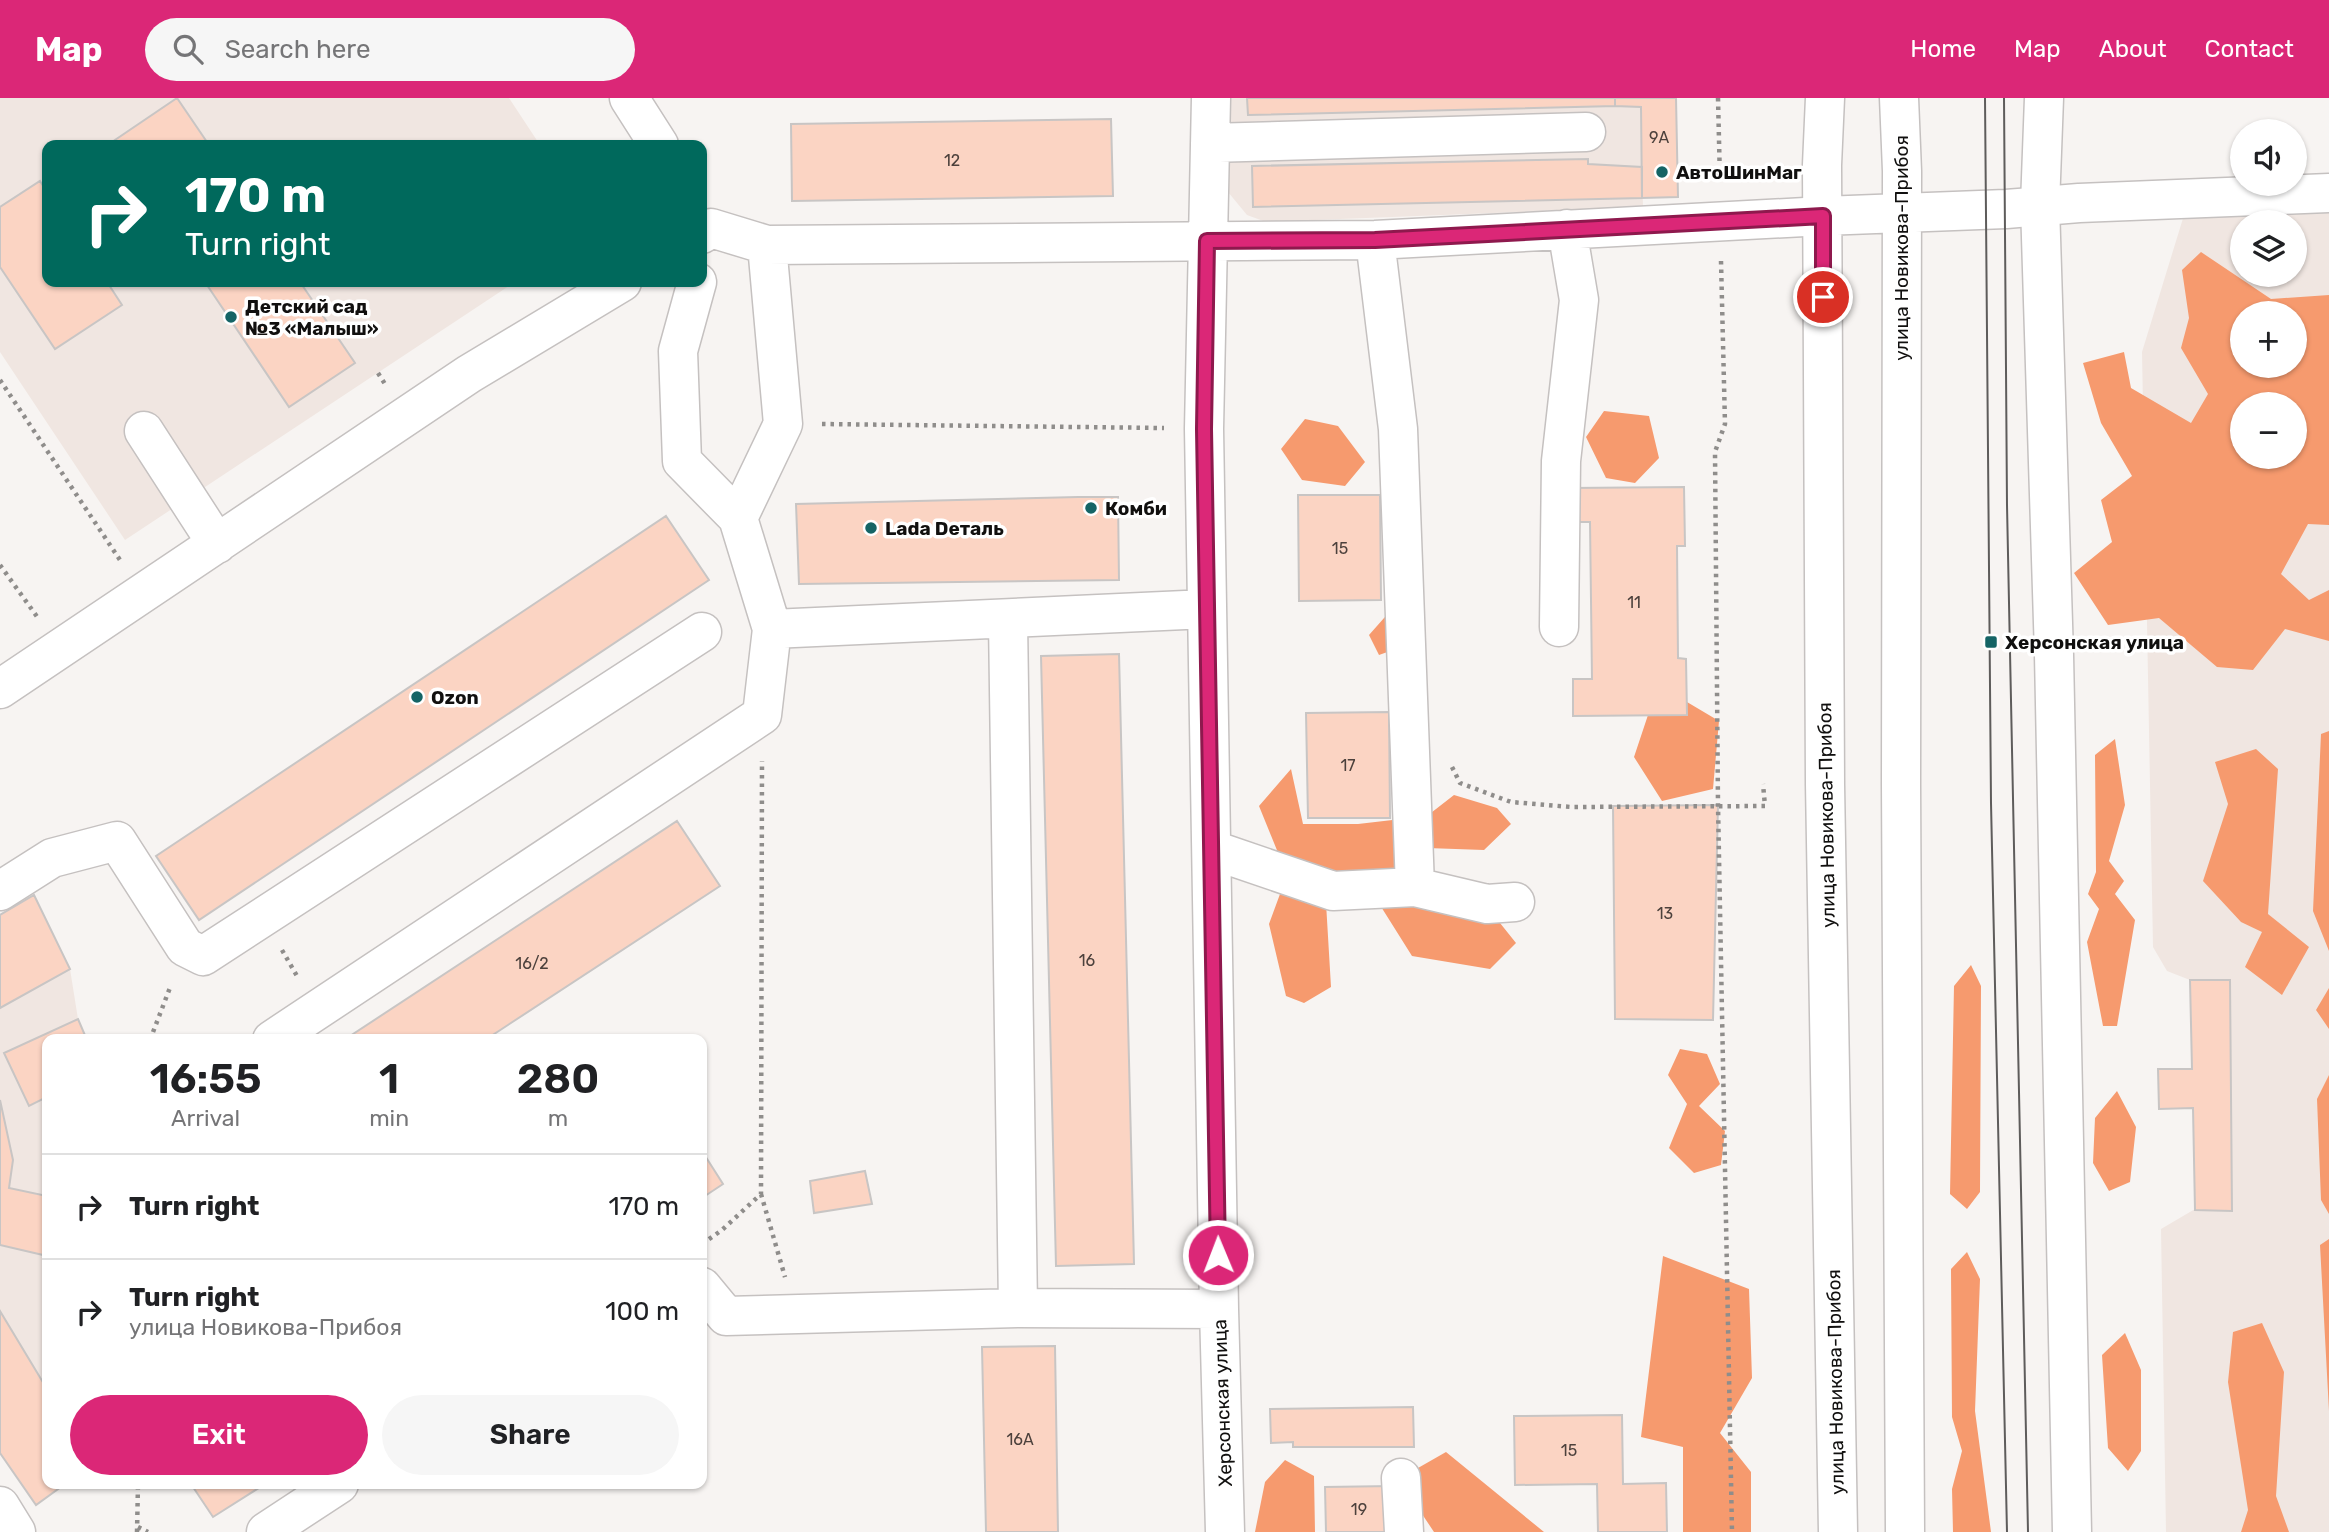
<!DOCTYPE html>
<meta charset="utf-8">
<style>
body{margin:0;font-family:Rubik,sans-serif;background:#f6f6f6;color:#202124;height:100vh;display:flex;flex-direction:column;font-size:26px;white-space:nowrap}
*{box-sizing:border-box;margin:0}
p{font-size:23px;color:#757577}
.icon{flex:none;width:38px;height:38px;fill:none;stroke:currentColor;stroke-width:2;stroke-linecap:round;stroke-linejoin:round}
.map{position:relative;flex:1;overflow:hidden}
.drawer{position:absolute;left:42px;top:936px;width:665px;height:455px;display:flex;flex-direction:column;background:#fff;border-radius:14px;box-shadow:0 2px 5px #0004}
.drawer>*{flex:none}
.banner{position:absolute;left:42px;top:42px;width:665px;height:147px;border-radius:14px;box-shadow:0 2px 5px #0004;background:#00695c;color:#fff;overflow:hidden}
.fabs{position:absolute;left:2230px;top:21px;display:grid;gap:14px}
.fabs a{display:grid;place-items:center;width:77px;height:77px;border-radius:50%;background:#fff;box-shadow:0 2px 5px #0004;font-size:35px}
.pin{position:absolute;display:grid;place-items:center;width:60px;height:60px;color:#fff;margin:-30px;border:4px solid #fff;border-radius:50%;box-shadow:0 2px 7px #0007}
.me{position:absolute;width:77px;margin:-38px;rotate:359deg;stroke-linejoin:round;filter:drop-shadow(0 0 5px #0008)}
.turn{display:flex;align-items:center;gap:24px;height:147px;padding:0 28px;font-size:32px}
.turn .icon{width:91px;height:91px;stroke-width:2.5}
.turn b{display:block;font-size:49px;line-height:60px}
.eta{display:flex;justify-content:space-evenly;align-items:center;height:119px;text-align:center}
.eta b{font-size:42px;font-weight:600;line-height:49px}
.cta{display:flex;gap:14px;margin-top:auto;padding:14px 28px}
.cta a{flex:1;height:80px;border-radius:42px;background:#db2777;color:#fff;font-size:28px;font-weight:600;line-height:80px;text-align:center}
.cta a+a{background:#f6f6f6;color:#202124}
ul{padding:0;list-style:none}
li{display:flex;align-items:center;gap:21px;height:105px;padding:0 28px;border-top:2px solid #e0e0e0}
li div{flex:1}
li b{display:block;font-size:26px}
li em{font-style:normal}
header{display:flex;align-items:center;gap:42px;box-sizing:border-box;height:98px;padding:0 35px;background:#db2777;color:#fff}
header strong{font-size:33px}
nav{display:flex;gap:38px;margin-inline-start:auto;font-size:24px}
.search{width:490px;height:63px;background:#f6f6f6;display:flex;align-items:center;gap:18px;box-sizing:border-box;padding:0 24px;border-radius:38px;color:#757577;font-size:26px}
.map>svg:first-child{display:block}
.built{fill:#f0e6e1;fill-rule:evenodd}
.forest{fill:#f69a6e;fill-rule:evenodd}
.building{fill:#fbd4c3;stroke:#c8c5c4;stroke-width:2}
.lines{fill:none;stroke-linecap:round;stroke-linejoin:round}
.minor-casing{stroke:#c5c1c0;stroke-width:41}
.major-casing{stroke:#c5c1c0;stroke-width:41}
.path{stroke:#8f8d8b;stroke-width:4.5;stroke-dasharray:3.5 5;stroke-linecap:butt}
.minor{stroke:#fff;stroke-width:38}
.major{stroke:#fff;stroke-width:38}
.tram{stroke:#5e5c5b;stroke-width:2}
.route-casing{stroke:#8e194d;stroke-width:18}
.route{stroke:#db2777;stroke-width:12}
.poi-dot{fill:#156465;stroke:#fff;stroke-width:2.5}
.labels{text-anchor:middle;stroke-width:7;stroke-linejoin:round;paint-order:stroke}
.number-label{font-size:16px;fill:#4c413c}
.poi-label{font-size:19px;font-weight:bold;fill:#11100f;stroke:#fff;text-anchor:start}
.street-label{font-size:19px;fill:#11100f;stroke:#fff}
</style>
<header>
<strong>Map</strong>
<div class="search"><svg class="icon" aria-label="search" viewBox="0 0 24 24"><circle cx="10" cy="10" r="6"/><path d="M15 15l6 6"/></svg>Search here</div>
<nav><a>Home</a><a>Map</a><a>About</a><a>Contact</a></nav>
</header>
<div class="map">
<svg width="2329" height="1434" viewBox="0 0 2329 1434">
<rect width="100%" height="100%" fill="#f7f4f2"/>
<path class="built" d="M0 0H509L540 47H47V184H515L125 442 0 254Z
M1230 0H1640L1643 109 1266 124 1247 117 1228 94Z
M2329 111V1434H2166L2161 1131 2195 1111 2193 1010 2159 1011 2158 971 2192 970 2190 882 2167 873 2153 849 2142 254 2184 117ZM2242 124H2294V177H2242ZM2242 215H2294V268H2242ZM2242 306H2294V359H2242Z
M34 797 70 871 78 921 87 941 47 942V1386H65L36 1407 0 1355V817Z"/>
<path class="forest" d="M2201 154 2271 201 2329 197V427L2308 426 2281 476 2309 502 2329 492V543L2285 531 2253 572 2217 569 2159 520 2108 527 2074 475 2112 444 2101 402 2132 378 2101 325 2083 265 2124 254 2131 290 2191 325 2208 296 2181 250 2189 220 2182 172ZM2242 215H2294V268H2242ZM2242 306H2294V359H2242Z
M1604 313 1649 318 1659 360 1635 385 1606 380 1586 339Z
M1305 321 1338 328 1365 364 1345 388 1302 382 1281 351Z
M1415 485 1418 543 1379 557 1369 537Z
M1687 604 1719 623 1713 691 1662 703 1634 659 1648 617Z
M2329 633V853L2313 813 2321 636Z
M2115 641 2125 707 2109 763 2124 783 2115 796 2135 822 2117 928H2103L2087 844 2099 811 2088 796 2096 774 2095 657Z
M2256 651 2278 671 2268 816 2309 849 2282 897 2245 869 2262 834 2241 824 2203 783 2228 706 2215 664Z
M1291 671 1303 726H1358L1427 718 1454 697 1497 710 1511 726 1484 752 1427 750 1407 788 1435 814 1496 820 1516 845 1490 871 1412 858 1368 788H1325L1331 889 1304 905 1286 898 1269 826 1287 777 1259 708Z
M1971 867 1981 888 1980 1094 1967 1111 1950 1096 1954 888Z
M2329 890V931L2316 912Z
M1680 951 1707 956 1720 986 1699 1008 1725 1033 1721 1067 1694 1075 1669 1050 1687 1006 1668 977Z
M2329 977V1116L2321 1102 2317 1001Z
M2117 993 2136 1029 2130 1084 2109 1093 2093 1065 2095 1020Z
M2329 1141V1313L2320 1147Z
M1967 1154 1980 1181 1975 1313 1991 1434H1953L1952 1391 1962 1353 1952 1319 1951 1171Z
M1663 1158 1749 1191 1752 1280 1720 1335 1751 1374V1434H1683V1349L1641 1339Z
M2262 1225 2284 1274 2276 1398 2289 1434H2241L2248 1412 2228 1284 2233 1234Z
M2125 1235 2141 1272V1353L2128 1373 2108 1350 2102 1257Z
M1446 1354 1544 1434H1434L1418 1410V1370Z
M1285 1362 1314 1378 1315 1434H1255L1265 1384Z"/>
<path class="building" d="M177 0 209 47H114L112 44Z
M1247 0H1615V8L1248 17Z
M1615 0H1676L1678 99 1642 100 1641 9 1615 8Z
M1111 21 1113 98 792 103 791 26Z
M1588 61V66L1642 69V100L1253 109 1252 68Z
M40 83 47 94V184H107L122 207 55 251 0 169V109Z
M205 184H300L355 265 289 309Z
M1684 389 1685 448H1677L1678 560 1686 561 1687 617 1573 618V581H1592L1590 424H1571V390Z
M1298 397H1380L1381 502 1299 503Z
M1078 399H1118L1119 482 799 486 796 406Z
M666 418 709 482 199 822 156 758Z
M1119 556 1134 1166 1056 1168 1041 558Z
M1389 614 1390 720H1308L1306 615Z
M1718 707 1713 922 1615 921 1613 708Z
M677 723 720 788 485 942H344Z
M34 797 70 871 0 910V817Z
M2190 882H2230L2232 1113 2195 1112 2193 1010 2159 1011 2158 971H2192Z
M78 921 87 942H47V999L29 1008 4 955Z
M0 1002 13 1062 9 1090 47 1098V1138L43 1157 0 1147Z
M702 1053 723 1086 702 1100Z
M865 1073 872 1106 814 1115 810 1083Z
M0 1213 47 1291V1386H65L36 1407 0 1355Z
M1055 1248 1058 1434H986L982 1249Z
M1413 1309 1414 1349H1293V1344L1271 1345 1270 1311Z
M1622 1317 1623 1386 1666 1385 1667 1434H1598L1597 1386 1515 1387 1514 1318Z
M191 1386H265L213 1419Z
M1392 1388V1434H1326L1325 1389Z"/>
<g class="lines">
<defs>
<path id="minor" d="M629 0 659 47
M1211 0 1204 331 1219 1211 1225 1434
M2044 0 2040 107 2054 557 2072 1434
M1210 45 1586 34
M702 136 711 130 767 147 1375 142 1823 118
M1375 142 1398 331 1415 789
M144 333 217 446
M738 420 783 326 767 147
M1008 522 1018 1210
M1559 529 1561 363 1579 202 1567 131
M772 531 1207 511
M0 591 469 276 622 184
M1213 752 1333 793 1415 789 1487 806 1515 804
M0 793 52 760 117 743 185 849 203 858 702 534
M272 942 762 617 772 531 738 420 682 363 678 253 697 184
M702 1189 726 1218 1018 1210 1219 1211
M1401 1380 1404 1434
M0 1408 16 1434
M266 1434 339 1386"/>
<path id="major" d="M1825 0 1822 67 1825 686 1838 1434
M1899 0 1902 73 1901 686 1905 1434
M1823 118 2006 111 2079 105 2329 95"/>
</defs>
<use href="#minor" class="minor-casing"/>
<use href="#major" class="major-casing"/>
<path class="path" d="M1718 0 1720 84
M1721 163 1725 326 1715 354 1718 707 1732 1434
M378 275 385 286
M0 282 120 462
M822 326 1164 330
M0 467 38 520
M1452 669 1460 685 1511 704 1571 709 1765 708 1763 686
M282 852 297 878
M150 942 171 887
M761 1096 785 1179
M702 1146 722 1132 761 1096 762 663
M138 1429 148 1434
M137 1434 138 1386"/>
<use href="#minor" class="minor"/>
<use href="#major" class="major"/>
<path class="tram" d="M1985 0 1991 705 2007 1434
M2004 0 2007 407 2028 1434"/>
</g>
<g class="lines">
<defs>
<path id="route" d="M1218 1157 1204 331 1207 143 1375 142 1823 118V199"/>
</defs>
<use href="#route" class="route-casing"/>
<use href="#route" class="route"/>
</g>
<g class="poi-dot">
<circle cx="1662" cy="74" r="7"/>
<circle cx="231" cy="219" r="7"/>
<circle cx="1091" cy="410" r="7"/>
<circle cx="871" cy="430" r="7"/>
<rect x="1984" y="537" width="14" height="14" rx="3.5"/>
<circle cx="417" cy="599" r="7"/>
</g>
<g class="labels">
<g class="number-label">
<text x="1659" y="45">9А</text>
<text x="952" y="68">12</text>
<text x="1340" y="456">15</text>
<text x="1634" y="510">11</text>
<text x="1348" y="673">17</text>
<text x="1665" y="821">13</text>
<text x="1087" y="868">16</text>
<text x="532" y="871">16/2</text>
<text x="1020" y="1347">16А</text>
<text x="1569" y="1358">15</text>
<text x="1359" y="1417">19</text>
</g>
<g class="poi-label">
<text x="1676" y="81">АвтоШинМаг</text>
<text x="245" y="215">Детский сад<tspan x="245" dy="22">№3 «Малыш»</tspan></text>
<text x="1105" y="417">Комби</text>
<text x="885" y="437">Lada Dеталь</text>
<text x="2005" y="551">Херсонская улица</text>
<text x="431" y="606">Ozon</text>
</g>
<g class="street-label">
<text transform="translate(1901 150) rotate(-90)" y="7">улица Новикова-Прибоя</text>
<text transform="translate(1826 717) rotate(-91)" y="7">улица Новикова-Прибоя</text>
<text transform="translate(1835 1284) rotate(-91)" y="7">улица Новикова-Прибоя</text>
<text transform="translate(1222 1305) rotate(-92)" y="7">Херсонская улица</text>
</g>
</g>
</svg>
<div class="fabs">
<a><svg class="icon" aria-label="sound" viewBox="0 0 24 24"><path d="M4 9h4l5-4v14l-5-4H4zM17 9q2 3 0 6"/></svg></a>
<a><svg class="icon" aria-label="layers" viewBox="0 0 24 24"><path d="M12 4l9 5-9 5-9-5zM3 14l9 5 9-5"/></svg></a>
<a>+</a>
<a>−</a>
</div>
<div class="pin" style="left:1823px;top:199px;background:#d93025"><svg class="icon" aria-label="arrive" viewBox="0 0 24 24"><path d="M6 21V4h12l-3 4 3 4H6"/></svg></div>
<svg class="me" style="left:1218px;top:1157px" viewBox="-20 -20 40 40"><circle r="17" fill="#db2777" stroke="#fff" stroke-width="3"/><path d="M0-11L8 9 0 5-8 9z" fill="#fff"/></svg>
<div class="banner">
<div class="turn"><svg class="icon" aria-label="right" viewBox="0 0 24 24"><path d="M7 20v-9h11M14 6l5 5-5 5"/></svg><div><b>170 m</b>Turn right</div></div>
</div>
<section class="drawer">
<div class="eta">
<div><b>16:55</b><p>Arrival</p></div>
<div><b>1</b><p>min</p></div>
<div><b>280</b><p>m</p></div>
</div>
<ul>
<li><svg class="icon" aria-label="right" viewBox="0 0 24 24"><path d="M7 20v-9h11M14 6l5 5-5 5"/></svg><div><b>Turn right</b></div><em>170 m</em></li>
<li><svg class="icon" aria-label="right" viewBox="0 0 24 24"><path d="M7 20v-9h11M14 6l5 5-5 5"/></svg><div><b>Turn right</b><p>улица Новикова-Прибоя</p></div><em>100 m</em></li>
</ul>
<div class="cta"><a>Exit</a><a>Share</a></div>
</section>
</div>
